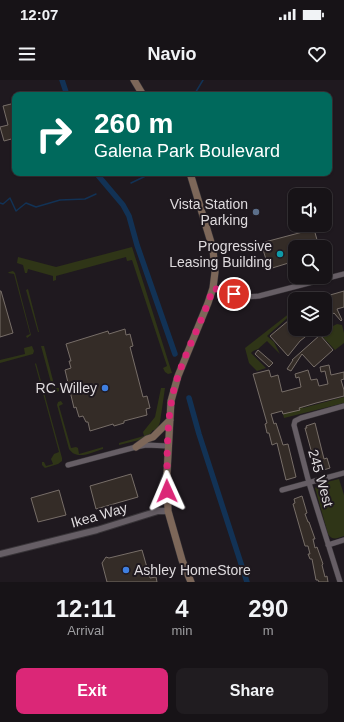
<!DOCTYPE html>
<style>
body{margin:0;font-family:Arial,sans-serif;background:#201c20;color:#f1f3f6;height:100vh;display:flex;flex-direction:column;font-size:15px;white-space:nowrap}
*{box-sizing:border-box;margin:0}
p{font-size:13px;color:#9e9ea1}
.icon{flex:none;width:22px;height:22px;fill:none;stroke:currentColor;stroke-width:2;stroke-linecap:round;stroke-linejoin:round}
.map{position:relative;height:502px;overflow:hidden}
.panel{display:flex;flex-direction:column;background:#171317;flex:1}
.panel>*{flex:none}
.top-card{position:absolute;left:12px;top:12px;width:320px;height:84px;border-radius:8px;box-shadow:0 1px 3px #0004,0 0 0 1px #363236;background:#00695c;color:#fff;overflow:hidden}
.controls{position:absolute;left:288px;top:108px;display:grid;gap:8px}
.controls a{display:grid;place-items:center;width:44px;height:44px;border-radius:8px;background:#171317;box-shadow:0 1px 3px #0004,0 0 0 1px #363236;font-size:20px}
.pin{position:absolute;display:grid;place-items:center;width:34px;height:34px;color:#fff;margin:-17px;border:2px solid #fff;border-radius:50%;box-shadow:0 1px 4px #0007}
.me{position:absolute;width:44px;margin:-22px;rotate:359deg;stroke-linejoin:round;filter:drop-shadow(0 0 3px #0008)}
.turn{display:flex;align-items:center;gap:14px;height:84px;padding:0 16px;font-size:18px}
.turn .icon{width:52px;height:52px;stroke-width:2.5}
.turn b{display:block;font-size:28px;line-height:34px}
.eta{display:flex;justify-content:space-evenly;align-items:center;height:68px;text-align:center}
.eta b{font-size:24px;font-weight:700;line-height:28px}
.button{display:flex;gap:8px;margin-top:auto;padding:8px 16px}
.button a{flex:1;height:46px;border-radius:8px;background:#db2777;color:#fff;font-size:16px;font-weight:700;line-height:46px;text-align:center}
.button a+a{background:#201c20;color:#f1f3f6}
.status{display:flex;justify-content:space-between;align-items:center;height:28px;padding:0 20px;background:#171317;direction:ltr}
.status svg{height:11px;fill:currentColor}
header{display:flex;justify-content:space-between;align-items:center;height:52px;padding:0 16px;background:#171317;font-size:18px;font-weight:700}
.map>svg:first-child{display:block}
.green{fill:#2f3517}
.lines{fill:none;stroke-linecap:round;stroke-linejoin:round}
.stream{stroke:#123255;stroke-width:1.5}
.canal{stroke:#123255;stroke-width:5.5}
.building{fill:#342c27;stroke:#776e68}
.minor-casing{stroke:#383438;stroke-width:6}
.tertiary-casing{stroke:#383438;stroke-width:8}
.secondary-casing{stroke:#383438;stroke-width:8}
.minor{stroke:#665e65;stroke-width:5}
.tertiary{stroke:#665e65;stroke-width:6}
.secondary{stroke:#7d6759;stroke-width:7}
.route{stroke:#db2777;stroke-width:7;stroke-dasharray:0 12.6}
.service-dot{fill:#5c6f8a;stroke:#1f191f;stroke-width:1.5}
.culture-dot{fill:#0f9aa8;stroke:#1f191f;stroke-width:1.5}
.shop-dot{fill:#3f7fe0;stroke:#1f191f;stroke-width:1.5}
.labels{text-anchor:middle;stroke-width:4;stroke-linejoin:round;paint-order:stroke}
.poi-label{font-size:14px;fill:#dfdbde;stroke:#1f191f;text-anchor:end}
.street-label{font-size:14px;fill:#dfdbde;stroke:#1f191f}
</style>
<div class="status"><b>12:07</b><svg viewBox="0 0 49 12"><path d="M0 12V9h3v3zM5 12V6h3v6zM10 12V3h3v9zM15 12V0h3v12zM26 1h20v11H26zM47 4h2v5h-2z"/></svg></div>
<header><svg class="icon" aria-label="menu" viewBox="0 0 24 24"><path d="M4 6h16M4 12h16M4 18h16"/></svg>Navio<svg class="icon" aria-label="heart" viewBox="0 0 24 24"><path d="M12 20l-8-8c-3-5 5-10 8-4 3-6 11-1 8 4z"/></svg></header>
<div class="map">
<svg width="344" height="502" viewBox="0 0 344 502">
<rect width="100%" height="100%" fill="#1f191f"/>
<path class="green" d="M132 167 172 293 168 294 165 292 163 288 167 286 132 180 127 181 126 177 56 196V200L53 201V196L28 189 27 193H25L23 185 17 183 18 177 56 187Z
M13 191 15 193 31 255 27 258 26 256 30 254 14 194 8 193 9 192Z
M28 209 39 252H38L26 210Z
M295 229V231L267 256 274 262 280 274 267 261 258 269 253 271 251 273 266 288 257 291 249 283 245 268Z
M337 244 342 245 344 253V263L335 270 319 253Z
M32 266 34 271 33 274 0 283V280L25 274 24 268Z
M41 266H44L55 308H59V311L56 312 53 310Z
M36 283 62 378V381L58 384 45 388 42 385V382H44L46 386 53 384 51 379 54 374 59 372 35 284Z
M161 308H165L160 342 156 352 153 350 147 358 119 365V363L144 356 143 352 155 337Z
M295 308 298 309 303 328 344 317V323L284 338 283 334 300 329Z
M61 321 63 324 59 326 71 368 76 367 78 368 79 374 103 367V369C92 372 77 381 69 369L57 325 58 322Z
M339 399 344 415V456C338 458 332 461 328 454L315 408 319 404Z"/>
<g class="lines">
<path class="stream" d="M194 15 203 0
M131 103 152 93
M0 123 3 124 10 118 16 131 26 123 36 127 60 120 85 119 96 114"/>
<path class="canal" d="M62 0 67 15
M96 93 123 125 129 136 137 165 175 274
M189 318 199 354 247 502"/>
</g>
<path class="building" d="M15 23V58L4 61 0 47 8 45 3 26Z
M314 149 319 167H295V181L269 189 261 163Z
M0 211H1L13 253 0 257Z
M344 211V227L337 229 342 240 341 241 334 233 325 240 326 215 330 214V215Z
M295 235V249H315L300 261 288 276 270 256Z
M125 249 126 255 130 254 133 266 130 267 143 317 147 316 150 328 146 329 147 335 124 341V343L114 346 113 344 90 351 88 342H86L83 336 79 337 76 327 74 328 65 290 71 288 69 281H71L66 264 108 251 109 254Z
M320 255 333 270 314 287 302 274 291 291 287 289 293 280H292Z
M258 270 273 283 269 287 255 274Z
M329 285 331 295 344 292V299L341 300 344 310V316L316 323 299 328 300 330 283 334 282 331 271 334 274 344 276 343 283 365 288 364 296 397 286 400 277 363 272 365 269 353H267L265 344 267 343 253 294 269 290 271 297 278 295 282 312 301 307 299 297 296 298 295 294 308 290 311 300 317 299 319 306 328 304 325 291 321 292 320 287Z
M315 343 324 379 327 378 330 388 317 392 305 348H307L306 346Z
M131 394 138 417 96 429 90 406Z
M59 410 66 435 38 442 31 418Z
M302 416 307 433 305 434 308 442H309L315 459H313L315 468 317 467 323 484 322 485 325 497 327 496 328 502H319L318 500H316L312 479H310L308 474H310L308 466H305L293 424 295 423 294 419Z
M142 470 150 498 156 497 157 502H107L102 483 106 477 109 478Z"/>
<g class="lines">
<defs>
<path id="minor" d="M213 208 246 217 259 216 344 194
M68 385 136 367 146 365 168 366
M282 410 344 393
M328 465 344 460
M340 502 309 403 294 345 295 341 301 338 344 326"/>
<path id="tertiary" d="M0 474 97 450 158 431H168"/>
<path id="secondary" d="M134 0 143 15
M190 93 213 169 215 192 213 208 208 223 178 296 171 321 167 393 168 431 182 480 191 502
M136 367 147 359 153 357 170 340"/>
</defs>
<use href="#minor" class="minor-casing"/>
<use href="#tertiary" class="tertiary-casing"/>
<use href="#secondary" class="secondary-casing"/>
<use href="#minor" class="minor"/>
<use href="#tertiary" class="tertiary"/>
<use href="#secondary" class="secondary"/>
</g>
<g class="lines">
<path class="route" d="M167 411C167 375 166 329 178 296 188 266 204 238 213 208L234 214"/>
</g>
<circle class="service-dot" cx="256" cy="132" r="4"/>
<circle class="culture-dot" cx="280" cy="174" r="4"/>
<g class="shop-dot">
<circle cx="105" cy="308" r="4"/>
<circle cx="126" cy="490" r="4"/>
</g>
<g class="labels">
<g class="poi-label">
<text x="248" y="129">Vista Station<tspan x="248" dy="16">Parking</tspan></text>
<text x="272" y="171">Progressive<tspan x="272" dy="16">Leasing Building</tspan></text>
<text x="97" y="313">RC Willey</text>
<text x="134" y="495" text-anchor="start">Ashley HomeStore</text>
</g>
<g class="street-label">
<text transform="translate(321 398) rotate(74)" y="5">245 West</text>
<text transform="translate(99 435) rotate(-16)" y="5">Ikea Way</text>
</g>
</g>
</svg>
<div class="controls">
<a><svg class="icon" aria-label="sound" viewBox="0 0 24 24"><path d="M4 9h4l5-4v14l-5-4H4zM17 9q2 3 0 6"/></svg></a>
<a><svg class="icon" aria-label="search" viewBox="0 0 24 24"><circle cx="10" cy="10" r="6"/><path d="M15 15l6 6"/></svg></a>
<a><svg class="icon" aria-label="layers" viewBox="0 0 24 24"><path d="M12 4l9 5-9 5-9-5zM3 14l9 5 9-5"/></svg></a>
</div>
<div class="pin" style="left:234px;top:214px;background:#d93025"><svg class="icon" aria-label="arrive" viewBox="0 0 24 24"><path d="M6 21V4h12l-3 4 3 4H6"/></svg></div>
<svg class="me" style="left:167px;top:411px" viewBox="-20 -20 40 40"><path d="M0-17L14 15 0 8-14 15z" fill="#db2777" stroke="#fff" stroke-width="4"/></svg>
<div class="top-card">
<div class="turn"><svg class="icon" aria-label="right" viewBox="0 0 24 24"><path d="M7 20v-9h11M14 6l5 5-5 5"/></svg><div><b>260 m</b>Galena Park Boulevard</div></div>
</div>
</div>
<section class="panel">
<div class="eta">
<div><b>12:11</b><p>Arrival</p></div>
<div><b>4</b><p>min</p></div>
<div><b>290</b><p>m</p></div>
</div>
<div class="button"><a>Exit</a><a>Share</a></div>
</section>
